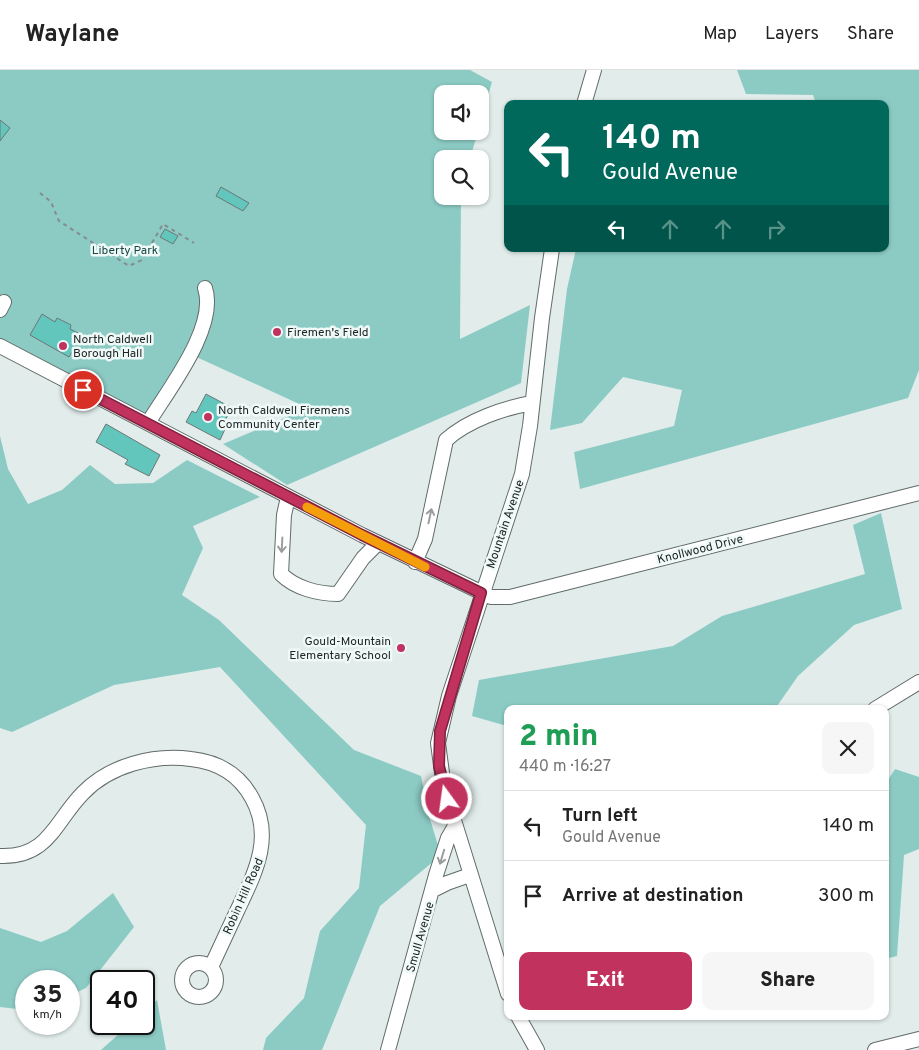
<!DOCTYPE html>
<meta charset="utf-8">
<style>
body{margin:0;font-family:Overpass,sans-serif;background:#f6f6f6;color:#222;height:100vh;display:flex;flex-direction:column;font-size:19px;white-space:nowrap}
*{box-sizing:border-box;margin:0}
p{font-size:16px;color:#767676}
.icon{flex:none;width:28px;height:28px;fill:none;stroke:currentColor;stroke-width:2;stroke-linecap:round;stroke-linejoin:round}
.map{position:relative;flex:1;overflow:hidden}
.side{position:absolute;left:504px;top:635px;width:385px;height:315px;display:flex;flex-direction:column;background:#fff;border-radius:10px;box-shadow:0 1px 4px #0004}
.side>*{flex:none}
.guide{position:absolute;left:504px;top:30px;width:385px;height:152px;border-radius:10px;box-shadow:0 1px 4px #0004;background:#00695c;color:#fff;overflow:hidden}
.tools{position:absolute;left:434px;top:15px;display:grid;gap:10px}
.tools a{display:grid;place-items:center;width:55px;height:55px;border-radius:10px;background:#fff;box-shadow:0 1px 4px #0004;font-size:25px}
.speed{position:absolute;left:15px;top:900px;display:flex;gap:10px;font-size:25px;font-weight:700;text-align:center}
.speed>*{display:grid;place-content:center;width:65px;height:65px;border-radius:50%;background:#fff;box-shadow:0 1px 4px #0004;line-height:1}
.speed small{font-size:12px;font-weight:400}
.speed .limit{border:2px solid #111;border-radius:8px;background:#fff;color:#111}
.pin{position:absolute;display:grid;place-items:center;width:42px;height:42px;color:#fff;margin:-21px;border:2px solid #fff;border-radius:50%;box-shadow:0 1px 5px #0007}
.me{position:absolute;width:55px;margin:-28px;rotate:346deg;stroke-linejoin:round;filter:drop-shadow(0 0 4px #0008)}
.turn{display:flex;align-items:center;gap:18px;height:105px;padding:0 15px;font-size:22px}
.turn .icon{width:65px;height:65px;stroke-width:2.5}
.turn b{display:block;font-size:35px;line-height:42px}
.lanes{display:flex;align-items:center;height:48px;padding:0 15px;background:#0003;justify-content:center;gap:25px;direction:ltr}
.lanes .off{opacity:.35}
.round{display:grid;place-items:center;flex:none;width:52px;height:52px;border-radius:10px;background:#f6f6f6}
.head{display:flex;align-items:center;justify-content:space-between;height:85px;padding:0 15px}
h1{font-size:30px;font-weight:800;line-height:38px;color:#1e9e55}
.cta{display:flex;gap:10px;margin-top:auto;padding:10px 15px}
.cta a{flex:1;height:58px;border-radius:10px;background:#c1335e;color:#fff;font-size:20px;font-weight:800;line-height:58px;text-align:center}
.cta a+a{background:#f6f6f6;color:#222}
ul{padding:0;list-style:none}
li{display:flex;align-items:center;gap:15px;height:70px;padding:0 15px;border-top:1px solid #e0e0e0}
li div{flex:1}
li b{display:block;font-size:19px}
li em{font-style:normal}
header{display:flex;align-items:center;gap:30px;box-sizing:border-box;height:70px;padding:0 25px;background:#fff;border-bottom:1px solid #e0e0e0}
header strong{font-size:24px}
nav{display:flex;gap:28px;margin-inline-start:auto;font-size:18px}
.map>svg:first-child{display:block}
.green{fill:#8ccbc4}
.building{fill:#63c6bd;stroke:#6d7776}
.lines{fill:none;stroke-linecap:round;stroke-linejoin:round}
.minor-casing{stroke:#616b6a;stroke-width:16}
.path{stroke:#858d8c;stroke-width:2;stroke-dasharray:4 4;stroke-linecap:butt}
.minor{stroke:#fff;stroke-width:14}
.oneway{stroke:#9b9d9d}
.route-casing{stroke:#7d213d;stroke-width:12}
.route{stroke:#c1335e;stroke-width:9}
.slow{stroke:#f59e0b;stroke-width:9}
.poi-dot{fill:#c1335e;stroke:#eef9f8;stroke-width:2}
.labels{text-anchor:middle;stroke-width:5;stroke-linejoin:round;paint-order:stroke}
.park-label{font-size:12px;fill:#174541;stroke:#eef9f8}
.poi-label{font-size:12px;fill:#212525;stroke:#eef9f8;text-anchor:start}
.street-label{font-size:12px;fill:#212525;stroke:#eef9f8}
</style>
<header>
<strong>Waylane</strong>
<nav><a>Map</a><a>Layers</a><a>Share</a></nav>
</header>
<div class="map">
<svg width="919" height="980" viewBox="0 0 919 980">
<rect width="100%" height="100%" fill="#e1eceb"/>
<path class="green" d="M0 0H470L492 12 480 53V24H442V61H478L470 89H442V126H461L460 269 530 235 521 313 287 415 223 374 308 338 192 285 150 355 0 272Z
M737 0H919V300L908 328 580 419 574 382 674 356 682 320 623 307 582 353 550 360 567 219 576 179H885V34H816L813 25 746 24Z
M0 366 8 399 28 434 62 420 90 395 115 414 153 413 187 390 260 427 193 456 203 478 182 525 219 550 354 680 421 706 429 746 441 785 380 836 322 980H263L266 968 304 928 320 861 359 818 366 755 220 597 114 615 12 662 0 658Z
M881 443 902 539 854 555 798 606 775 639H508L507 656 472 646 479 610 673 576 722 546 865 504 853 455Z
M895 699 919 707V779L904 785 897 886 885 889V715Z
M113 823 134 857 86 918 69 926V911H26V940L0 937V858L41 872 67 861Z
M157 930 166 980H101L130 954H144V941Z"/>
<path class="building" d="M0 50 10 58 0 71Z
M221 117 249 133 243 141 216 126Z
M165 159 178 166 173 174 160 167Z
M42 244 55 252 57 248 71 255 70 259 82 265 69 287 30 265Z
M206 324 232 338 221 357 225 359 220 370 186 352 192 341 196 343Z
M106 354 160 385 149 406 125 394 128 390 96 372Z"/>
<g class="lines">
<defs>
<path id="minor" d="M584 34 594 0
M0 240 4 232
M0 276 362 465 491 527H510L919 423
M148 353C168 320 218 257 205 218
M288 427 284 445 281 504C295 518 318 524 338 524L363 488 378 473
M415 492 425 469 446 370C468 350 504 338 532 333
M875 639 919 612
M0 786C49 788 55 751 83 723 110 695 154 684 191 689 218 692 239 704 252 728 274 767 255 803 238 839 229 858 220 878 211 897
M433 820 447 813 470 805
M182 910a17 17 0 1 1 34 0a17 17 0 1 1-34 0Z
M508 924 444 718 438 673 449 626 522 404 530 356 542 248 552 179
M518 946 537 980
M388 980 436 805 448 768 455 756
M875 980 919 969"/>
</defs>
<use href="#minor" class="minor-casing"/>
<path class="path" d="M40 123 51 132 59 151 129 196 142 190 163 154 194 173"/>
<use href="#minor" class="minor"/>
</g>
<defs><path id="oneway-shaft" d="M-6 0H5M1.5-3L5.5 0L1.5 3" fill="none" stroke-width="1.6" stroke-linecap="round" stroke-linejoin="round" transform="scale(1.25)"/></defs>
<g class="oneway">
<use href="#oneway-shaft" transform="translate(430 446) rotate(-78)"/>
<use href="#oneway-shaft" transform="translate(282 475) rotate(93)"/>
<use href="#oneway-shaft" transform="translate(442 787) rotate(107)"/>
</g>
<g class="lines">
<defs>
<path id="route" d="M83 320 362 465 481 523 440 661 439 696 447 729"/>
</defs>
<use href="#route" class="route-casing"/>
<use href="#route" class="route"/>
<path class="slow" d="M307 437 425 497"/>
</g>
<g class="poi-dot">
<circle cx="277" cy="262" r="5"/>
<circle cx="63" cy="276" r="5"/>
<circle cx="208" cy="347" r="5"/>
<circle cx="401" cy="578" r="5"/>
</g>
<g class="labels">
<g class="park-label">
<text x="125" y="184">Liberty Park</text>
</g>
<g class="poi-label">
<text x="287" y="266">Firemen's Field</text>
<text x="73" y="273">North Caldwell<tspan x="73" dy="14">Borough Hall</tspan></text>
<text x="218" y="344">North Caldwell Firemens<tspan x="218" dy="14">Community Center</tspan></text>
<text x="391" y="575" text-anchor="end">Gould-Mountain<tspan x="391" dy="14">Elementary School</tspan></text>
</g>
<g class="street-label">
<text transform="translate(505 454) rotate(-71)" y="4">Mountain Avenue</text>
<text transform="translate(700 479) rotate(-14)" y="4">Knollwood Drive</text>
<text transform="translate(243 826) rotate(-66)" y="4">Robin Hill Road</text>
<text transform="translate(420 867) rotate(-74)" y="4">Smull Avenue</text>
</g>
</g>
</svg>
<div class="tools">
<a><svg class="icon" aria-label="sound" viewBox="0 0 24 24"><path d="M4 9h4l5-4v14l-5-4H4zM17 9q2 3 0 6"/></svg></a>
<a><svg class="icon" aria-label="search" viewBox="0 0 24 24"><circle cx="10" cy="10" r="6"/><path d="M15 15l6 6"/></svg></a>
</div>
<div class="speed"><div>35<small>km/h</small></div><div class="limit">40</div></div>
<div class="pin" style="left:83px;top:320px;background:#d93025"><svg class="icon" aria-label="arrive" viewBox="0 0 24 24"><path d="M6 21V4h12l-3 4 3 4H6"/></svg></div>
<svg class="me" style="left:447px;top:729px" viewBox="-20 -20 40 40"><circle r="17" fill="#c1335e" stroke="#fff" stroke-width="3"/><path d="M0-11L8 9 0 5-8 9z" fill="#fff"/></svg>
<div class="guide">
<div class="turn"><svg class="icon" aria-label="left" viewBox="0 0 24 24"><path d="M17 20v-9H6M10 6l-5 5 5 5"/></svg><div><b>140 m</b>Gould Avenue</div></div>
<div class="lanes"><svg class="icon" aria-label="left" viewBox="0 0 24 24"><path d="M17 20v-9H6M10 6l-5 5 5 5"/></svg><svg class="icon off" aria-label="ahead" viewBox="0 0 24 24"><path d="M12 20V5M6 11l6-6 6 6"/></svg><svg class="icon off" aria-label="ahead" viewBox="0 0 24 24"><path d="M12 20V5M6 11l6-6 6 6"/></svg><svg class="icon off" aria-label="right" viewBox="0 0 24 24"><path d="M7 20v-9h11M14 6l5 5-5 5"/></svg></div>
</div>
<section class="side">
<div class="head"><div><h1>2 min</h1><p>440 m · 16:27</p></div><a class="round"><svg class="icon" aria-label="close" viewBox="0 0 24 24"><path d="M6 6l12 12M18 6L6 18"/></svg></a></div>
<ul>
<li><svg class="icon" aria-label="left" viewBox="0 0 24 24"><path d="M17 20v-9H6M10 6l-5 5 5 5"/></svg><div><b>Turn left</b><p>Gould Avenue</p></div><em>140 m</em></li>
<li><svg class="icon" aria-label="arrive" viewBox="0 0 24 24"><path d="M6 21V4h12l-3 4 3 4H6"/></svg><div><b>Arrive at destination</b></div><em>300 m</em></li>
</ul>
<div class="cta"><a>Exit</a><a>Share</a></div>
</section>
</div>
